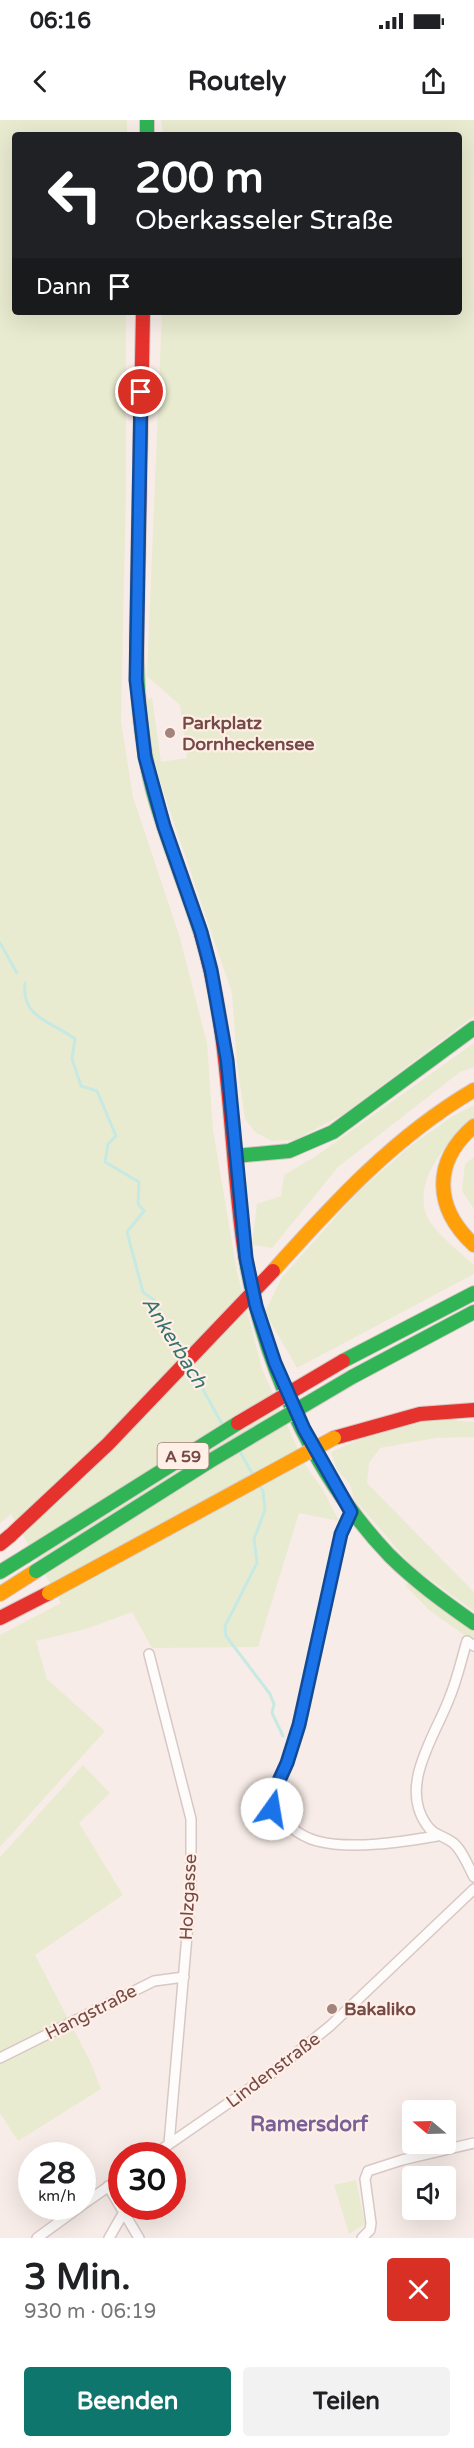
<!DOCTYPE html>
<html lang="de">
<meta charset="utf-8">
<style>
body{margin:0;font-family:"Varela Round",sans-serif;background:#f2f2f2;color:#202124;height:100vh;display:flex;flex-direction:column;font-size:22px;white-space:nowrap}
*{box-sizing:border-box;margin:0}
p{font-size:20px;color:#757577}
.icon{flex:none;width:33px;height:33px;fill:none;stroke:currentColor;stroke-width:2;stroke-linecap:round;stroke-linejoin:round}
.map{position:relative;height:2118px;overflow:hidden}
.details{display:flex;flex-direction:column;background:#fff;flex:1}
.details>*{flex:none}
.guide{position:absolute;left:12px;top:12px;width:450px;height:183px;border-radius:6px;box-shadow:0 6px 24px #0002;background:#202124;color:#fff;overflow:hidden}
.needle{width:39px;rotate:289deg}
.tools{position:absolute;left:402px;top:1980px;display:grid;gap:12px}
.tools a{display:grid;place-items:center;width:54px;height:54px;border-radius:6px;background:#fff;box-shadow:0 6px 24px #0002;font-size:30px}
.speed{position:absolute;left:18px;top:2022px;display:flex;gap:12px;font-size:30px;font-weight:700;text-align:center}
.speed>*{display:grid;place-content:center;width:78px;height:78px;border-radius:50%;background:#fff;box-shadow:0 6px 24px #0002;line-height:1}
.speed small{font-size:15px;font-weight:400}
.speed .limit{border:9px solid #d22;background:#fff;color:#111}
.pin{position:absolute;display:grid;place-items:center;width:51px;height:51px;color:#fff;margin:-26px;border:3px solid #fff;border-radius:50%;box-shadow:0 2px 6px #0007}
.me{position:absolute;width:66px;margin:-33px;rotate:13deg;stroke-linejoin:round;filter:drop-shadow(0 0 4px #0008)}
.turn{display:flex;align-items:center;gap:21px;height:126px;padding:0 24px;font-size:27px}
.turn .icon{width:78px;height:78px;stroke-width:2.5}
.turn b{display:block;font-size:42px;line-height:51px}
.then{display:flex;align-items:center;height:57px;padding:0 24px;background:#0003;gap:12px;font-size:22px}
.round{display:grid;place-items:center;flex:none;width:63px;height:63px;border-radius:6px;background:#f2f2f2}
.overview{display:flex;align-items:center;justify-content:space-between;height:102px;padding:0 24px}
h1{font-size:36px;font-weight:700;line-height:45px}
.action{display:flex;gap:12px;margin-top:auto;padding:12px 24px}
.action a{flex:1;height:69px;border-radius:6px;background:#0f766e;color:#fff;font-size:24px;font-weight:700;line-height:69px;text-align:center}
.action a+a{background:#f2f2f2;color:#202124}
.status{display:flex;justify-content:space-between;align-items:center;height:42px;padding:0 30px;background:#fff;direction:ltr}
.status svg{height:16px;fill:currentColor}
header{display:flex;justify-content:space-between;align-items:center;height:78px;padding:0 24px;background:#fff;font-size:27px;font-weight:700}
.map>svg:first-child{display:block}
.green{fill:#e9ebd0}
.lines{fill:none;stroke-linecap:round;stroke-linejoin:round}
.stream{stroke:#c7e9e3;stroke-width:3}
.street-casing{stroke:#d8c8c5;stroke-width:12}
.fast-casing{stroke:#d7c7c3;stroke-width:16}
.slow-casing{stroke:#d7c7c3;stroke-width:16}
.jam-casing{stroke:#d7c7c3;stroke-width:16}
.street{stroke:#fefcfb;stroke-width:9}
.fast{stroke:#30b455;stroke-width:14}
.slow{stroke:#ff9f0a;stroke-width:14}
.jam{stroke:#e5322d;stroke-width:14}
.fast-bridge-casing{stroke:#d8c9c7;stroke-width:16;stroke-linecap:butt}
.slow-bridge-casing{stroke:#d8c9c7;stroke-width:16;stroke-linecap:butt}
.jam-bridge-casing{stroke:#d8c9c7;stroke-width:16;stroke-linecap:butt}
.fast-bridge{stroke:#30b455;stroke-width:14}
.slow-bridge{stroke:#ff9f0a;stroke-width:14}
.jam-bridge{stroke:#e5322d;stroke-width:14}
.route-casing{stroke:#114b97;stroke-width:15}
.route{stroke:#1a73e8;stroke-width:10}
.poi-dot{fill:#a2837e;stroke:#ffefe7;stroke-width:2}
.labels{text-anchor:middle;stroke-width:4.5;stroke-linejoin:round;paint-order:stroke}
.shield{fill:#ffefe7;stroke:#9e7c76;stroke-width:1.5}
.shield-label{font-size:16px;font-weight:bold;fill:#754a46}
.poi-label{font-size:18px;font-weight:bold;fill:#754a46;stroke:#ffefe7;text-anchor:start}
.street-label{font-size:18px;fill:#754a46;stroke:#ffefe7}
.water-label{font-size:20px;font-style:italic;fill:#36756e;stroke:#ffefe7}
.quarter-label{font-size:21px;font-weight:bold;fill:#776199;stroke:#ffefe7}
</style>
<div class="status"><b>06:16</b><svg viewBox="0 0 49 12"><path d="M0 12V9h3v3zM5 12V6h3v6zM10 12V3h3v9zM15 12V0h3v12zM26 1h20v11H26zM47 4h2v5h-2z"/></svg></div>
<header><svg class="icon" aria-label="back" viewBox="0 0 24 24"><path d="M15 5l-7 7 7 7"/></svg>Routely<svg class="icon" aria-label="share" viewBox="0 0 24 24"><path d="M12 15V3M7 8l5-5 5 5M5 13v7h14v-7"/></svg></header>
<div class="map">
<svg width="474" height="2118" viewBox="0 0 474 2118">
<rect width="100%" height="100%" fill="#f7ece7"/>
<path class="green" d="M0 0H127V15H15V192H126V369L121 602 133 677 180 818 207 923 213 1010 237 1152 262 1249 304 1343 323 1370 339 1401 299 1393 258 1527 152 1528 132 1492 86 1509 36 1521 47 1559 105 1611 0 1727V1515L61 1483 11 1394 0 1403Z
M161 0H474V896L342 995 295 1020 272 1021 255 1012 245 999 237 943 232 873 153 641 146 579 152 578 161 642 187 638 180 585 147 556 162 192H459V15H163Z
M474 923V947L460 952 338 1047 272 1128 252 1125 257 1084 281 1076 284 1055 316 1036Z
M474 985V1000C448 1020 414 1058 426 1094 431 1110 461 1133 474 1145V1154L297 1248 265 1192 282 1157 358 1072 409 1027 453 996Z
M474 1037V1089L462 1071 465 1044Z
M442 1299 474 1302V1317L436 1318 380 1328 369 1343 367 1363 474 1472V1491L413 1447 354 1379 350 1364 337 1350 331 1332 386 1308Z
M409 1464 474 1509V1522L429 1490 405 1465Z
M83 1645 110 1673 79 1703 123 1775 35 1835 91 1943 101 1969 18 2021 0 1993V1737Z
M356 2060 365 2104 349 2114 334 2065Z"/>
<g class="lines">
<path class="stream" d="M0 823 17 853
M25 863C21 899 52 901 75 919L72 939 81 966 97 971 116 1016 108 1024 105 1042 139 1062 138 1084 144 1091 127 1112 143 1172 154 1180 184 1235
M190 1246 222 1304
M240 1332 253 1355
M260 1366 263 1371 265 1390 254 1419 257 1443 225 1506 226 1516 270 1574 274 1584 272 1593 283 1616"/>
<defs>
<path id="street" d="M351 1392 341 1415 299 1605 287 1643 272 1676V1689C284 1702 298 1716 317 1721 351 1730 402 1722 437 1716
M474 1526 467 1521C461 1541 457 1560 449 1579 435 1616 399 1665 426 1704 433 1715 442 1715 452 1722 462 1729 468 1746 474 1757
M149 1534 191 1699V1769L169 2024
M0 1938 154 1861 184 1857
M152 2036 272 1953 330 1906 474 1769
M108 2066 139 2118
M82 2085 122 2057
M37 2118 81 2086
M109 2118 124 2092
M362 2118 370 2110 371 2103 365 2059 368 2051 402 2040 474 2023"/>
<path id="fast" d="M147 0V15
M137 498C136 557 138 613 153 671 166 719 186 766 201 814
M235 1036 289 1031 333 1012 474 908
M245 1135C263 1243 313 1355 389 1435 415 1461 444 1482 474 1503
M343 1241 474 1173
M352 1257 474 1192
M0 1452 26 1436"/>
<path id="slow" d="M474 1006C432 1042 434 1088 474 1125
M273 1151C334 1083 394 1017 474 970
M0 1474 36 1451"/>
<path id="jam" d="M137 498 143 192
M201 814C232 918 229 1028 245 1135
M334 1318 420 1294 474 1290
M0 1424 11 1415
M0 1498 49 1473"/>
</defs>
<use href="#street" class="street-casing"/>
<use href="#fast" class="fast-casing"/>
<use href="#slow" class="slow-casing"/>
<use href="#jam" class="jam-casing"/>
<use href="#street" class="street"/>
<use href="#fast" class="fast"/>
<use href="#slow" class="slow"/>
<use href="#jam" class="jam"/>
<defs>
<path id="fast-bridge" d="M26 1436 238 1303
M36 1451 210 1341 352 1257"/>
<path id="slow-bridge" d="M49 1473 334 1318"/>
<path id="jam-bridge" d="M238 1303 343 1241
M11 1415 108 1324 273 1151"/>
</defs>
<use href="#fast-bridge" class="fast-bridge-casing"/>
<use href="#slow-bridge" class="slow-bridge-casing"/>
<use href="#jam-bridge" class="jam-bridge-casing"/>
<use href="#fast-bridge" class="fast-bridge"/>
<use href="#slow-bridge" class="slow-bridge"/>
<use href="#jam-bridge" class="jam-bridge"/>
</g>
<g class="lines">
<defs>
<path id="route" d="M141 272 136 560 145 637 164 706 201 812 211 850 227 940 246 1138 256 1186 275 1243 304 1309 351 1392 341 1414 299 1605 287 1643 272 1676V1689"/>
</defs>
<use href="#route" class="route-casing"/>
<use href="#route" class="route"/>
</g>
<g class="poi-dot">
<circle cx="170" cy="613" r="6"/>
<circle cx="332" cy="1889" r="6"/>
</g>
<g class="labels">
<rect class="shield" x="157.5" y="1323" width="51" height="26" rx="4.5"/>
<g class="shield-label">
<text x="183" y="1342">A 59</text>
</g>
<g class="poi-label">
<text x="182" y="609">Parkplatz<tspan x="182" dy="21">Dornheckensee</tspan></text>
<text x="344" y="1895">Bakaliko</text>
</g>
<g class="street-label">
<text transform="translate(188 1777) rotate(-87)" y="6">Holzgasse</text>
<text transform="translate(91 1892) rotate(-27)" y="6">Hangstraße</text>
<text transform="translate(273 1950) rotate(-37)" y="6">Lindenstraße</text>
</g>
<g class="water-label">
<text transform="translate(175 1222) rotate(58)" y="7">Ankerbach</text>
</g>
<g class="quarter-label">
<text x="309" y="2011">Ramersdorf</text>
</g>
</g>
</svg>
<div class="tools">
<a><svg class="needle" viewBox="-14 -14 28 28"><path d="M0-13l5 13h-10z" fill="#e53935"/><path d="M0 13l5-13h-10z" fill="#757577"/></svg></a>
<a><svg class="icon" aria-label="sound" viewBox="0 0 24 24"><path d="M4 9h4l5-4v14l-5-4H4zM17 9q2 3 0 6"/></svg></a>
</div>
<div class="speed"><div>28<small>km/h</small></div><div class="limit">30</div></div>
<div class="pin" style="left:141px;top:272px;background:#d93025"><svg class="icon" aria-label="arrive" viewBox="0 0 24 24"><path d="M6 21V4h12l-3 4 3 4H6"/></svg></div>
<svg class="me" style="left:272px;top:1689px" viewBox="-20 -20 40 40"><circle r="19" fill="#fff"/><path d="M0-13L10 11 0 6-10 11z" fill="#1a73e8"/></svg>
<div class="guide">
<div class="turn"><svg class="icon" aria-label="left" viewBox="0 0 24 24"><path d="M17 20v-9H6M10 6l-5 5 5 5"/></svg><div><b>200 m</b>Oberkasseler Straße</div></div>
<div class="then">Dann<svg class="icon" aria-label="arrive" viewBox="0 0 24 24"><path d="M6 21V4h12l-3 4 3 4H6"/></svg></div>
</div>
</div>
<section class="details">
<div class="overview"><div><h1>3 Min.</h1><p>930 m · 06:19</p></div><a class="round" style="background:#d93025;color:#fff"><svg class="icon" aria-label="close" viewBox="0 0 24 24"><path d="M6 6l12 12M18 6L6 18"/></svg></a></div>
<div class="action"><a>Beenden</a><a>Teilen</a></div>
</section>
